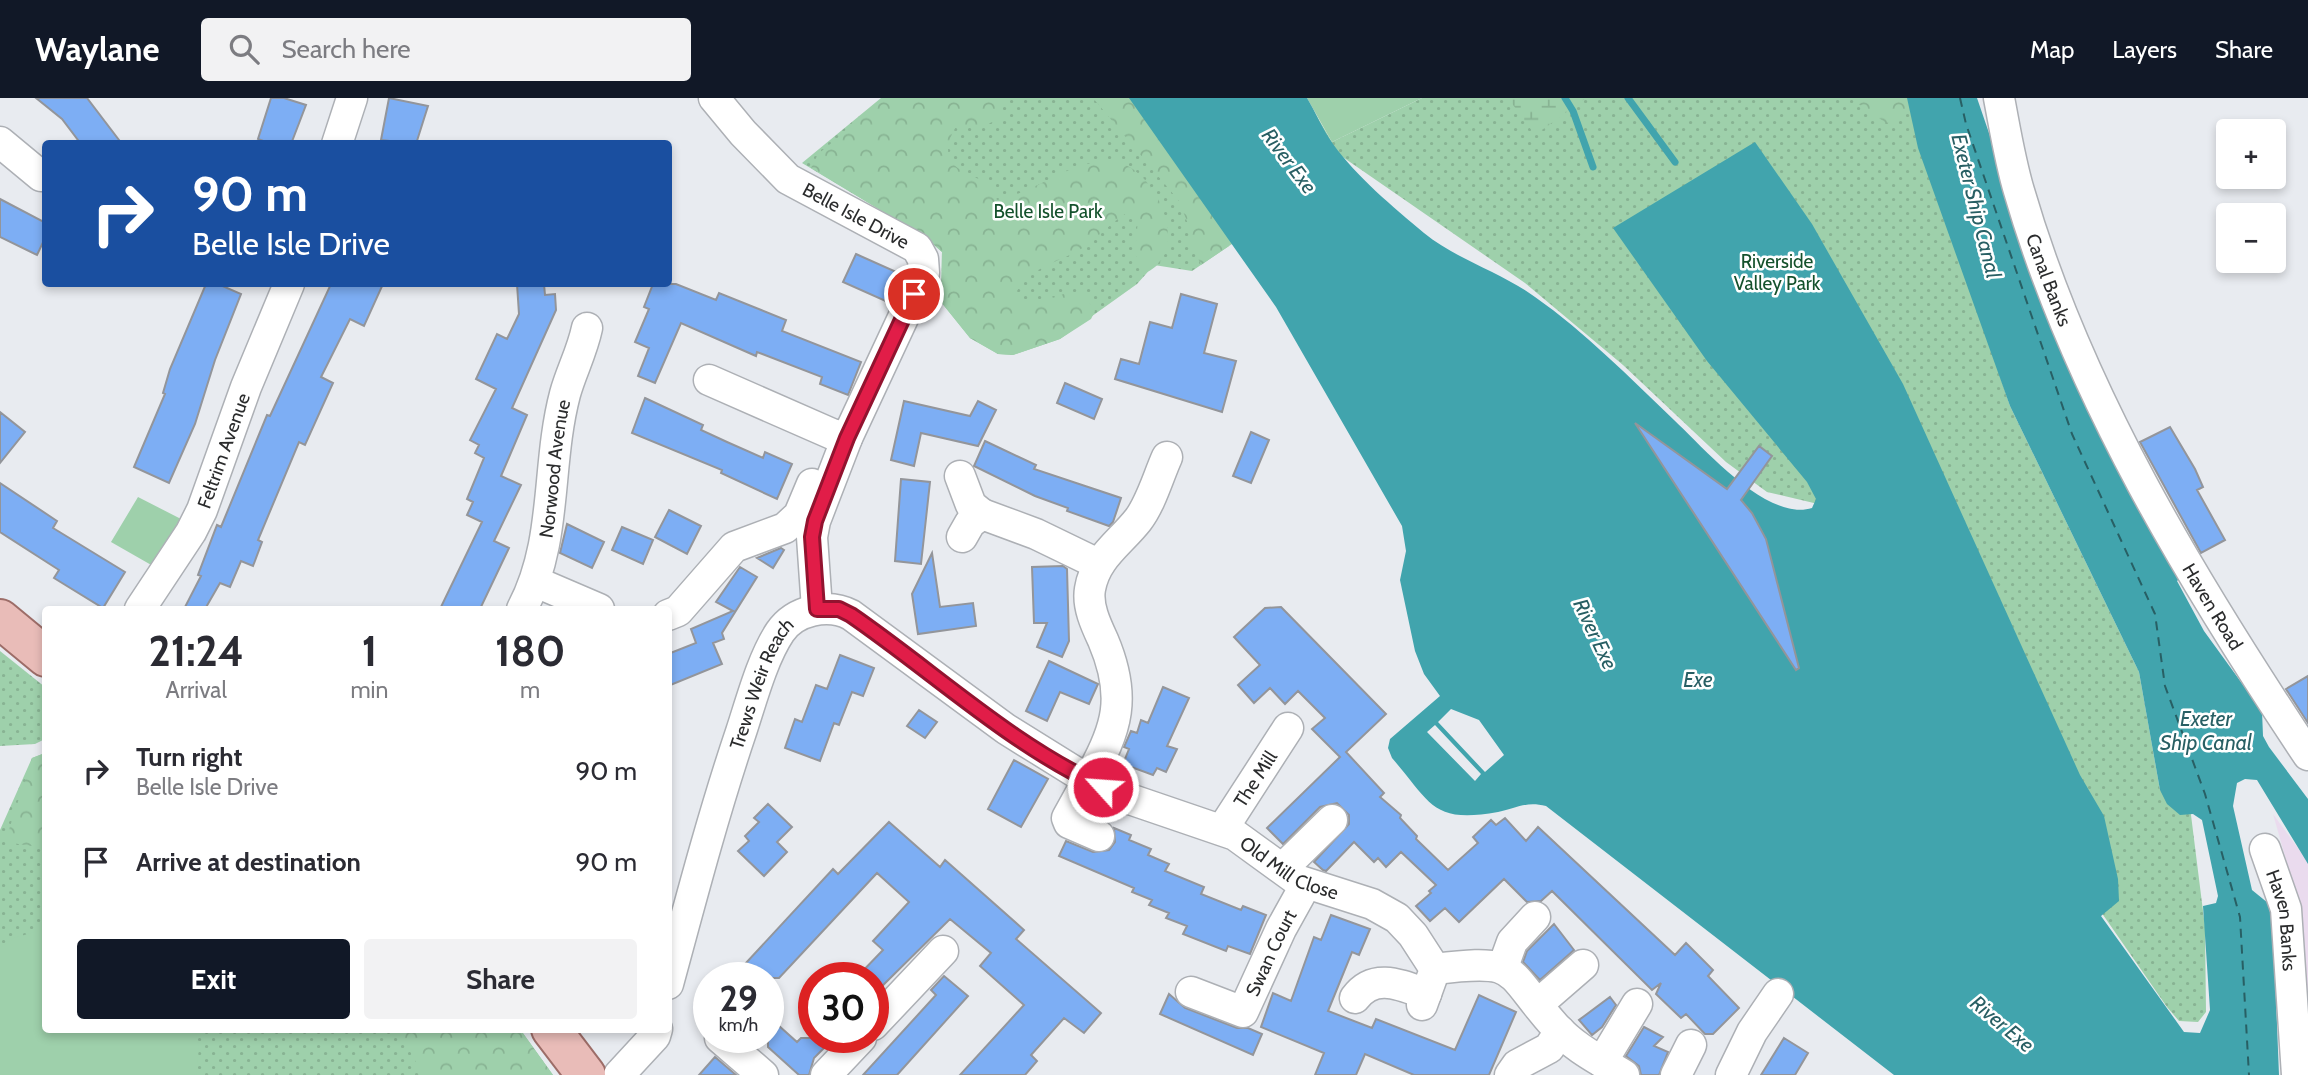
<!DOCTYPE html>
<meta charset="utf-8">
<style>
body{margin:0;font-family:Cabin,sans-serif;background:#f2f2f3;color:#2b2b33;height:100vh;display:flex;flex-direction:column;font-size:26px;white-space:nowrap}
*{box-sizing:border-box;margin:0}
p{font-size:23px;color:#7c7c81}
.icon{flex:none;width:38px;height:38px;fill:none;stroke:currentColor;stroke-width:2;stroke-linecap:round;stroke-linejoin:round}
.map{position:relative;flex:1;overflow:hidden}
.sheet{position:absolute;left:42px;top:508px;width:630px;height:427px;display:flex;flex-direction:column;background:#fff;border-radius:7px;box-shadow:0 4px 10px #0003}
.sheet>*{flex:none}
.hud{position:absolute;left:42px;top:42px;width:630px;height:147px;border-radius:7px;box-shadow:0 4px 10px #0003;background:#1a4fa0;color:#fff;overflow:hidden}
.controls{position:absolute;left:2216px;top:21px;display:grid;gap:14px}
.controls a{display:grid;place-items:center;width:70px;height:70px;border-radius:7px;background:#fff;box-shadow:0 4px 10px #0003;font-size:35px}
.speed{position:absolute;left:693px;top:864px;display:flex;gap:14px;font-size:35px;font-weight:700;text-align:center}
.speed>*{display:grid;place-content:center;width:91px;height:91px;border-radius:50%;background:#fff;box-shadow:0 4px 10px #0003;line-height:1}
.speed small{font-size:18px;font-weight:400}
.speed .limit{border:10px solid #d22;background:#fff;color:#111}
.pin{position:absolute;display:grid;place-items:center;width:60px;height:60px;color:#fff;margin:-30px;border:4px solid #fff;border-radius:50%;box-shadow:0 2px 7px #0007}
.me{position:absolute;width:77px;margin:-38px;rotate:296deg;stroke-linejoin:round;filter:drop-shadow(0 0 5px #0008)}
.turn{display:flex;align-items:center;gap:24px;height:147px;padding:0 35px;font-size:32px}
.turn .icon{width:91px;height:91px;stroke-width:2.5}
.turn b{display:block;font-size:49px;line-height:60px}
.eta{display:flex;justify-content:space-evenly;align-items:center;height:119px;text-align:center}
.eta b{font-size:42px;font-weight:700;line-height:49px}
.action{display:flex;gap:14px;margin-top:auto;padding:14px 35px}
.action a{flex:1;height:80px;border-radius:7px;background:#111827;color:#fff;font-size:28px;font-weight:700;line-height:80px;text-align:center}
.action a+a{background:#f2f2f3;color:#2b2b33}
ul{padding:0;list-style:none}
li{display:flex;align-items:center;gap:21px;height:91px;padding:0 35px}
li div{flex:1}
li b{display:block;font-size:26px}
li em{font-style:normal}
header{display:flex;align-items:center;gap:42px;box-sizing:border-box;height:98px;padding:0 35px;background:#111827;color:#fff}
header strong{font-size:33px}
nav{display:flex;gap:38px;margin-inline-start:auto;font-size:24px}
.search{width:490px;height:63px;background:#f2f2f3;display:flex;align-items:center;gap:18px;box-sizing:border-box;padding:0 24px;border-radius:7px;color:#7c7c81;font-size:26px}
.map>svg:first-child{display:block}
.commercial{fill:#eadbee}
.grass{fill:url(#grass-dots)}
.forest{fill:url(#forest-crowns)}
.wetland{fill:url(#wetland-marsh)}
.garden{fill:#9ed0ab}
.water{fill:#41a4ad;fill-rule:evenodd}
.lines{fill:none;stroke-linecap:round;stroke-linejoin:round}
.stream{stroke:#41a4ad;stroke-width:7}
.ferry{stroke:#285f64;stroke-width:2;stroke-dasharray:9 7;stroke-linecap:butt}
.building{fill:#7daef4;stroke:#93959a;stroke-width:2}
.minor-casing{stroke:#adb0b5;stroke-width:33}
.major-casing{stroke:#9d6d68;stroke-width:42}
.minor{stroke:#fff;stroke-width:30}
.major{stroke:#e9bcb8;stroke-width:38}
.route-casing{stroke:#92132f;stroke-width:18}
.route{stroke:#e11d48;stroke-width:12}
.labels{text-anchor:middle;stroke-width:5;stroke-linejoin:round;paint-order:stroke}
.park-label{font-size:19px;fill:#14512c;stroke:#fff}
.street-label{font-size:19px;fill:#2b2c2d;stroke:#fff}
.water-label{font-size:21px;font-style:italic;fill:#285f64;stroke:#fff}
</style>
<header>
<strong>Waylane</strong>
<div class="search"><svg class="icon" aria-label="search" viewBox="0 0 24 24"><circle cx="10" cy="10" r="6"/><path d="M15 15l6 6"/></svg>Search here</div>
<nav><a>Map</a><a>Layers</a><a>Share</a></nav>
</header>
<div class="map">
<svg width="2308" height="977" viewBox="0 0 2308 977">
<defs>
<pattern id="grass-dots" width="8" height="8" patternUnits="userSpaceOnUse" patternTransform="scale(1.75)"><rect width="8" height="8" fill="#9ed0ab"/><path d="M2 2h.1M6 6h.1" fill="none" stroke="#88b393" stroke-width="1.8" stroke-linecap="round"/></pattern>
<pattern id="forest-crowns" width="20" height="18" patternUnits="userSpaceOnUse" patternTransform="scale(1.75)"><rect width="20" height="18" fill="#9ed0ab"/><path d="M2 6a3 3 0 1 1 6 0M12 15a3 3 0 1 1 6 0" fill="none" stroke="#88b393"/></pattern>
<pattern id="wetland-marsh" width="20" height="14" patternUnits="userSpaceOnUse" patternTransform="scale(1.75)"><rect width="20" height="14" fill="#9ed0ab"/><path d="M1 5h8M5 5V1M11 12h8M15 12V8" fill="none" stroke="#88b393"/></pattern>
</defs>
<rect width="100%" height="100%" fill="#e8ebf0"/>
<path class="commercial" d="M2273 716 2308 764V934L2302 844 2291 779Z"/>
<path class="grass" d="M881 0H1127L1229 148 1192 173 1154 167 1137 186 1060 241 1013 257 998 256 970 240 941 204 942 154 925 139 802 65Z
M1306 0 1332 44 1422 0H1907L2010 308 2139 574 2160 692 2190 709 2205 829 2206 914 2198 924 2179 923 2167 909 1818 406 1767 394 1726 364 1623 267 1525 185 1334 53Z
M0 553 45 589V641L35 646 0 648Z
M45 655 46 931H520L553 977H0V732L32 660Z"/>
<path class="forest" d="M886 0H1005L999 21 981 29 957 27C934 64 959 74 990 85L997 102C1035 95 1067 64 1108 63 1154 62 1194 153 1147 174L1141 172 1135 155 1138 121 1125 116C1111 125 1100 137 1087 147 1062 165 1025 168 1014 200L1023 207 1064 196 1083 195 1095 213 1091 221 1060 241 1013 257 998 256 970 240 941 204 942 154 925 139 811 70 818 56Z
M1093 0H1133L1260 127 1201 167 1190 143 1188 126 1179 103Z
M1850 0H1912L1913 8 1899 22 1886 25Z
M45 655V750L5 744 32 660Z
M393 931H520L553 977H423L405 944Z"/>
<path class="wetland" d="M1508 0H1586L1535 37Z"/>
<path class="garden" d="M1307 0H1422L1332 44Z
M138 399 181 421 153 468 111 444Z
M45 831 46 931H195L199 949 196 977H0V850L14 840Z"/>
<path class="water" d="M1129 0H1307C1316 15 1323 32 1333 46 1357 79 1393 109 1424 135 1457 162 1501 174 1535 199 1585 234 1630 280 1674 322 1704 350 1767 424 1812 410L1816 401 1807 384 1707 263 1613 130 1755 44 1812 126 1903 286 2080 677 2104 718 2118 781 2119 803 2101 818 2184 934 2200 935 2210 912 2203 808 2216 805 2218 798 2202 722 2193 716 2180 717 2167 706 2160 692 2139 574 2010 308 1918 50 1907 0H1977L2062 248 2184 476 2177 483 2204 533 2262 613 2263 638 2269 649 2308 701V766L2257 682 2245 681 2237 685 2233 708 2252 792 2268 805 2273 827 2279 977H1894L1546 708C1526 703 1517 710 1498 714 1432 726 1431 705 1392 660L1388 650 1390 641 1440 598 1424 576 1415 553 1400 482 1406 453 1402 428 1276 209ZM1451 611 1479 622 1504 657 1485 674 1438 624ZM1435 627 1481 676 1475 683 1427 634Z"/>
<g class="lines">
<path class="stream" d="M1565 0 1573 13 1593 69
M1628 0 1675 64"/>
<path class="ferry" d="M1960 0 1966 26 2072 336 2155 516 2165 588 2205 696 2240 819 2249 977"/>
</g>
<path class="building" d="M36 0H87L122 46H81L62 21Z
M271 0H284L306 7 291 46H271L258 41Z
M389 0 428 8 416 46 381 42Z
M0 101 46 125V138L37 157 0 139Z
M856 156 903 177 890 205 843 184Z
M206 186H218L241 196 215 262 195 326 169 385 134 369 165 296 163 295 170 271Z
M331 186H383L364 228 350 221 321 279 333 285 305 347 299 344 258 442 262 444 253 468 241 463 230 489 220 485 205 511H184L201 478 198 477 217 427 221 429 267 317 270 318Z
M517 186H544L545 197 555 196 556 212 512 310 527 317 501 378 521 387 494 443 509 450 480 511H440L482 424 467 417 473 404 467 401 484 360 475 355 479 347 470 342 496 291 476 281 497 236 507 241 519 216Z
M653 186H676L716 202 719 195 786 222 782 233 861 264 848 297 820 286 822 279 757 254 756 258 681 225 655 285 638 278 649 250 635 244 649 211 644 209Z
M1181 196 1217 206 1204 255 1236 263 1222 314 1115 281 1121 261 1139 266 1150 224 1172 230Z
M1065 285 1102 301 1094 321 1057 305Z
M645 300 703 327 701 332 727 344 763 360 765 354 792 366 777 401 721 375 722 372 632 335Z
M904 303 970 318 978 303 996 312 978 348 921 335 914 368 891 362Z
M0 314 25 334 0 365Z
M1635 325 1727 391 1759 348 1772 358 1741 402 1752 415 1766 441 1799 570 1796 572Z
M2170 329 2195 371 2203 389 2197 392 2225 442 2201 455 2140 344Z
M1251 334 1269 342 1251 385 1233 378Z
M985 343 1036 367 1034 371 1121 400 1113 424 1109 428 1067 413 1068 410 1035 398 974 368Z
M901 381 930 384 921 466 895 463Z
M0 385 57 423 53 430 125 474 103 510 54 480 59 472 0 434Z
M669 412 701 428 687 456 655 439Z
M567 426 604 444 592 470 560 455Z
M622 429 653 442 643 466 612 452Z
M781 450 784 452 773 470 757 460Z
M932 455 940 509 973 505 976 528 918 536 912 496Z
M1063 468 1067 471 1069 543 1062 559 1037 549 1047 525H1034L1032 469Z
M740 469 757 479 722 535 724 541 713 545 722 566 668 588V556L696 545 691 531 733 513 716 504Z
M1281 509 1386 616 1346 654 1384 695 1380 699 1401 717 1400 720 1417 738 1416 741 1448 772 1478 745 1473 739 1491 722 1496 727 1505 720 1526 743 1538 729 1675 857 1686 845 1713 872 1708 878 1739 910 1713 936H1705L1686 916 1681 920 1656 896 1661 885 1652 892 1552 793 1541 803 1527 804 1504 781 1459 824 1445 810 1430 823 1416 808 1431 795 1429 793 1436 787 1401 754 1386 769 1378 760 1374 764 1354 744 1326 773 1323 772 1314 764 1349 726V717L1337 705 1320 709 1283 746 1267 730 1340 659 1312 631 1325 620 1298 593 1285 606 1270 590 1254 605 1238 587 1260 567 1234 539 1265 510Z
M840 557 874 570 863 598 852 594 839 627 834 625 820 663 785 650 795 621 802 624 816 587 827 591Z
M1049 563 1098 586 1089 606 1060 594 1047 623 1026 613Z
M2308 578V625L2286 591Z
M1163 589 1189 600 1167 648 1177 651 1166 674 1157 670 1153 677 1123 666 1129 651 1124 649 1131 633 1137 635 1141 622 1148 625Z
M919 612 937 624 925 640 907 628Z
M1014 662 1048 681 1021 729 988 711Z
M768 706 792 729 777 744 787 754 764 778 738 753 749 743 745 738 759 724 754 720Z
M889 724 940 769 945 762 1024 832 1016 841 1101 915 1084 935 1064 920 1031 957 1037 963 1025 977H960L1024 907 980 868 991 855 950 821 873 897V880H856L883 852 873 843 909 804 877 775 779 880H732L833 771 838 776Z
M1114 730 1131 737 1129 742 1151 751 1148 757 1169 766 1165 773 1204 789 1201 796 1241 812 1243 808 1266 817 1250 856 1228 848 1226 853 1183 836 1187 828 1166 820 1169 815 1149 807 1152 802 1132 794 1134 790 1059 758 1066 743 1093 754 1109 752 1115 744Z
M1331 817 1370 831 1359 857 1352 854 1328 913 1372 930 1376 921 1455 952 1479 897 1516 914 1489 977H1414L1365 956 1356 977H1315L1324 955 1261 929 1273 895 1291 903 1314 839 1321 842Z
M1554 826 1574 852 1540 882 1523 864 1527 853Z
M944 878 968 898 897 977H863L936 897 931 892Z
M1169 896 1185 910 1237 930H1248L1262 936 1253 957 1160 916Z
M1610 899 1616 907 1602 929 1592 937 1579 922Z
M768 918 797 944 801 940H834L814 960 809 977H799L768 949Z
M1644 929 1663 939 1654 948 1668 954 1659 977H1641L1639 968 1626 958Z
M1784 940 1808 955 1795 977H1761Z
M715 959 736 977H699Z"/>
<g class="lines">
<defs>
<g id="minor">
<path id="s1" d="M714 0 743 35 788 81 917 150 923 161 924 175 847 340 815 423 812 439 817 511"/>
<path id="s2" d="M1999 0C2005 31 2010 63 2019 93 2078 296 2192 483 2308 657"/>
<path d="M0 44 41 78"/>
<path d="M337 46 352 0"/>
<path d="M709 282 832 336 847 340"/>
<path d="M960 378 971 407 982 416"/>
<path d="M962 439 970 425 982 416 1036 436 1098 466"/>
<path d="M536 484 599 511"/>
<path id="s3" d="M140 511 191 434 202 412 246 289 289 186"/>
<path id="s4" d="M522 511C558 444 546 368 565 296 571 274 582 254 587 230"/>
<path d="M668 517 678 513 734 449 785 430 799 417 812 386"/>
<path id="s5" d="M1222 732 1288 630"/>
<path id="s6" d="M1099 738 1069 725 1067 720 1088 682 1112 695 1235 737 1297 782 1372 806 1397 820 1413 837 1435 871 1422 907"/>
<path id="s7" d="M2265 751 2286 811 2297 977"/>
<path d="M1283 770 1332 722"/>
<path d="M1503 869 1512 844 1535 819"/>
<path d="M1435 871C1521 860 1504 871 1554 927 1573 949 1599 962 1624 977"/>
<path id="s8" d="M668 886C691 801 713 717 741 634 751 604 762 561 780 534 795 512 828 505 851 517L1006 631 1088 682C1118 631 1127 598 1103 542 1096 527 1087 508 1090 491 1095 460 1120 445 1138 422 1151 405 1158 379 1167 359"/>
<path id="s9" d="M1191 894 1243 914 1281 831 1306 786"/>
<path d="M1355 900C1374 874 1401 887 1426 896"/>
<path d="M1538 906 1583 867"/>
<path d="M873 927 943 853"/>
<path d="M720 940 763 977"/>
<path d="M1602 964 1637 906"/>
<path d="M619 977 655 938 657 931"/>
<path d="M826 977 861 940"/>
<path d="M1510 977 1517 967 1549 950 1560 933"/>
<path d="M1676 977 1691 947"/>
<path d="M1731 977 1752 934 1778 896"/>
</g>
<path id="major" d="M0 521 46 559
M551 931 586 977"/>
</defs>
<use href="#minor" class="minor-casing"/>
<use href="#major" class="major-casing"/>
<use href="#minor" class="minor"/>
<use href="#major" class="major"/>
</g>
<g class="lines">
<defs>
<path id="route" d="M914 196 847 340 815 423 812 439 817 511H839L851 517C934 574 1011 647 1103 689"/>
</defs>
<use href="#route" class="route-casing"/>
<use href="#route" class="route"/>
</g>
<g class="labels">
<g class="park-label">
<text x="1048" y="120">Belle Isle Park</text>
<text x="1777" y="170">Riverside<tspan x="1777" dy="22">Valley Park</tspan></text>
</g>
<g class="street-label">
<text dy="7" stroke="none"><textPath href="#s1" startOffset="187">Belle Isle Drive</textPath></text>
<text dy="7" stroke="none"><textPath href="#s2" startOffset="189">Canal Banks</textPath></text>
<text dy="7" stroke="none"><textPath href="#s3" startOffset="180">Feltrim Avenue</textPath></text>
<text dy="7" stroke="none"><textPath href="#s4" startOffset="145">Norwood Avenue</textPath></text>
<text dy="7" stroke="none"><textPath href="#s2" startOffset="555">Haven Road</textPath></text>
<text dy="7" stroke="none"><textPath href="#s8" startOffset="315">Trews Weir Reach</textPath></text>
<text dy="7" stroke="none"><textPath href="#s5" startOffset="61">The Mill</textPath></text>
<text dy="7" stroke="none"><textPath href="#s6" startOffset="303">Old Mill Close</textPath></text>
<text dy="7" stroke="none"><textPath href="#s7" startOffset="74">Haven Banks</textPath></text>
<text dy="7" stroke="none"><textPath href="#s9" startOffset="121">Swan Court</textPath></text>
</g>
<g class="water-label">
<text transform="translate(1289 63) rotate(53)" y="7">River Exe</text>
<text transform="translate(1976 108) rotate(76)" y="7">Exeter Ship Canal</text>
<text transform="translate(1595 536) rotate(65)" y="7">River Exe</text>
<text x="1698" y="589">Exe</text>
<text x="2206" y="628">Exeter<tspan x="2206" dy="24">Ship Canal</tspan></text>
<text transform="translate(2002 926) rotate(40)" y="7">River Exe</text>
</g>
</g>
</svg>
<div class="controls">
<a>+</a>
<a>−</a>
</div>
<div class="speed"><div>29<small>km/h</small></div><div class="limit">30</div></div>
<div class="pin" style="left:914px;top:196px;background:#d93025"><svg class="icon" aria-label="arrive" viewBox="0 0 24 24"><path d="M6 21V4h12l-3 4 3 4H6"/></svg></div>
<svg class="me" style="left:1103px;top:689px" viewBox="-20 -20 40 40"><circle r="17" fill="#e11d48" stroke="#fff" stroke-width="3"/><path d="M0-11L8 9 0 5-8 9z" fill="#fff"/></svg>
<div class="hud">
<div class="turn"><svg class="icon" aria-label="right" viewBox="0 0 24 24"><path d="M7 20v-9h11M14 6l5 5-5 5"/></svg><div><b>90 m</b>Belle Isle Drive</div></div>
</div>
<section class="sheet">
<div class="eta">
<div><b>21:24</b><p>Arrival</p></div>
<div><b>1</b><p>min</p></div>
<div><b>180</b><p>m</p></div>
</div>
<ul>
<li><svg class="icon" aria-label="right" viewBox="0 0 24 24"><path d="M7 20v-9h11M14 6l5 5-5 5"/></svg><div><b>Turn right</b><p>Belle Isle Drive</p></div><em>90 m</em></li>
<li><svg class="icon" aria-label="arrive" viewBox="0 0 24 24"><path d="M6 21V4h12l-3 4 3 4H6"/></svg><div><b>Arrive at destination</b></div><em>90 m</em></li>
</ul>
<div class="action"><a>Exit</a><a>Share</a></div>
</section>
</div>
